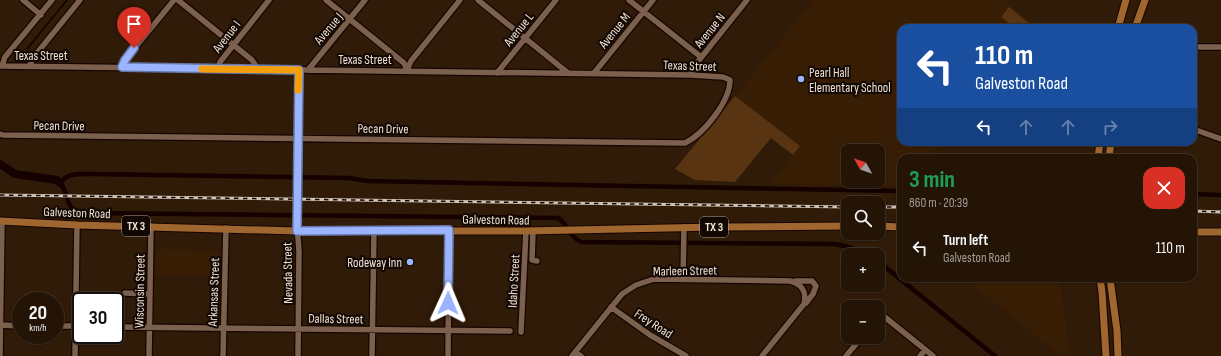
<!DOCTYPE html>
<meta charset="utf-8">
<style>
body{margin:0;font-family:"Sofia Sans Condensed",sans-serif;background:#302114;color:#f1f3f6;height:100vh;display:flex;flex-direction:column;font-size:15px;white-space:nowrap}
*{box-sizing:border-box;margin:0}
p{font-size:13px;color:#a39e9b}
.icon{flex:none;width:22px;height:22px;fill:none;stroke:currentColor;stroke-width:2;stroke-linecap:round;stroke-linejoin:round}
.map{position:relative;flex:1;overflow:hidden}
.panel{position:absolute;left:897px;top:154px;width:300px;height:128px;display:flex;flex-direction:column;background:#241406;border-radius:12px;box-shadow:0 1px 3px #0004,0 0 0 1px #413328}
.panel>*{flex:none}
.top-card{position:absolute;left:897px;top:24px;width:300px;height:122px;border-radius:12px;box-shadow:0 1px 3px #0004,0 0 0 1px #413328;background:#1a4fa0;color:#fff;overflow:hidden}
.needle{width:26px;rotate:310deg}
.fabs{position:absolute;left:841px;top:144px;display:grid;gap:8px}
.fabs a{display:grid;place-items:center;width:44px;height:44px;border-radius:8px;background:#241406;box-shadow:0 1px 3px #0004,0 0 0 1px #413328;font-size:20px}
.speed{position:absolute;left:12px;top:292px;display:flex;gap:8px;font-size:20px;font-weight:700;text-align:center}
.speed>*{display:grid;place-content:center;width:52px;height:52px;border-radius:50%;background:#241406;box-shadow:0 1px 3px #0004,0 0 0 1px #413328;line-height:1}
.speed small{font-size:10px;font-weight:400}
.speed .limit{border:2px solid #111;border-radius:6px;background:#fff;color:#111}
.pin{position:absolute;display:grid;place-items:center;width:34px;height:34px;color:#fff;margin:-41px -17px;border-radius:50% 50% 50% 0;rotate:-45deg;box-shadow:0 0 4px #0007}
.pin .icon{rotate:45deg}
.me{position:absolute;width:44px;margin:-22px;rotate:1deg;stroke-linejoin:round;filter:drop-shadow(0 0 3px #0008)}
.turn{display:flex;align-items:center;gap:14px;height:84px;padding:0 12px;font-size:18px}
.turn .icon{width:52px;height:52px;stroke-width:2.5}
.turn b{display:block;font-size:28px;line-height:34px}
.lanes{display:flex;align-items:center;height:38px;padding:0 12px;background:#0003;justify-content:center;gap:20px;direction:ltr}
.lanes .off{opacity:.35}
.round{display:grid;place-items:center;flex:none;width:42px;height:42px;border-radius:12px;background:#302114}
.head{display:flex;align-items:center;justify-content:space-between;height:68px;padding:0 12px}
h1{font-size:24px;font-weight:700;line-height:30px;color:#1e9e55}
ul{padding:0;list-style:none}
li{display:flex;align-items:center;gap:12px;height:52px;padding:0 12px}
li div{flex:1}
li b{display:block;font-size:15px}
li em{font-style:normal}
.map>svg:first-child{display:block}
.built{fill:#381d05;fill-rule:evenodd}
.green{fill:#593412}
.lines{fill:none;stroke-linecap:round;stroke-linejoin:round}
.stream{stroke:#140100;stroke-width:1.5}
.canal{stroke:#140100;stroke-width:4.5}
.river{stroke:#140100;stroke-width:8}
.minor-casing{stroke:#170500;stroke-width:8}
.major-casing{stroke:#170500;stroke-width:9}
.minor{stroke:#7b614d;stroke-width:5.5}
.major{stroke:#a0662f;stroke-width:7}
.rail-casing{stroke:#d3c3b6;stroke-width:3}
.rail{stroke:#110803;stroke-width:1.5;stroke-dasharray:4.5;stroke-linecap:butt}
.route-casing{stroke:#6575a4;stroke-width:10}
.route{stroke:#9bb4fd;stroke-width:7}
.slow{stroke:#f59e0b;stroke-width:7}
.poi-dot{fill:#9bb4fd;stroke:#110803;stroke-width:1.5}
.labels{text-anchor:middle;stroke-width:4;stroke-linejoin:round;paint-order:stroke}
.shield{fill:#110803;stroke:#ada096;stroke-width:1}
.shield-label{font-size:12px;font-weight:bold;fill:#f0e1d5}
.street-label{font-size:13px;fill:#f0e1d5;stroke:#110803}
.poi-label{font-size:13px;fill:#f0e1d5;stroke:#110803;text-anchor:start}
</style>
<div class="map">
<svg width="1221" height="356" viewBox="0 0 1221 356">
<rect width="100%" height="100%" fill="#301a08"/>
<path class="built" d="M813 0H1003L1036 26 1034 28H901V142H941L928 158H901V186L770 184 800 146 735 96ZM848 151H878V181H848Z
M157 249 218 250V275H156Z
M964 278H1060L1070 356H1060Z"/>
<path class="green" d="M1009 7 1031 25 1029 28H1015L1001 17Z
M735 96 800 146 793 155 771 138 735 182 695 180 675 169Z"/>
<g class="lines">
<path class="stream" d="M27 49 67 0"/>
<path class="canal" d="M1193 194 1221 195
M869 255 849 247 835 244 581 242C569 237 568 224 558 218L86 213C62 211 72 197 60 183 68 173 78 174 90 174L349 178 368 181 901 191
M878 261 995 356"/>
<path class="river" d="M0 164 15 174 57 180 60 183"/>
<defs>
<path id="minor" d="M23 0 41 15
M178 0 252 60 258 69
M326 0 404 63 407 70
M478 0 568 73
M629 0 701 57
M1193 47H1221
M30 65 33 58 80 0
M0 66 691 75 723 77 730 80C730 101 704 134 685 143L3 135 0 134
M2 66 5 57 52 0
M121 67 125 60 174 0
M218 69 220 62 269 0
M308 70 365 0
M407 70 411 61 460 0
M497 73 556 0
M594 73 653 0
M691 75 692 69 747 0
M1193 129 1221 139
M533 231 532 260 537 261
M683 280 684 227
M795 281H812L816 286 813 294 806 303
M125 293 150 294
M611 307 650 335 686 356
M878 317 881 314 933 356
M0 325 21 326
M55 326H81
M115 327 510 331
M521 332 526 231
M575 352 581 356
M0 356 2 221
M75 356 77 225
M149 356 151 226
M223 356 226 228
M298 356 299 251 296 211 299 70
M372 356 374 230
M448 356 449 230
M572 356 622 294 636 285 654 279 790 281C802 284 807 292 804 304L762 356
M846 356 862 337
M920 356 925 350"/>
<path id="major" d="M1118 28 1126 0
M1135 28 1145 0
M1098 158 1100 142
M1109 158 1111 142
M0 221 77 225 297 231H526L715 227 848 226
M878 226 901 227
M1193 232H1221
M1100 278 1102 292 1106 356
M1110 278 1117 331 1118 356"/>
</defs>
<use href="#minor" class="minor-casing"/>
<use href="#major" class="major-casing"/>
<use href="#minor" class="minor"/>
<use href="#major" class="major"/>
<defs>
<path id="rail" d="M0 195 848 207
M878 207H901
M1193 211 1221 212"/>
</defs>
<use href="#rail" class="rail-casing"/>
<use href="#rail" class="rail"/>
</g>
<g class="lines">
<defs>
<path id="route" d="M134 48 125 60 122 67 299 70 297 231 449 230 448 303"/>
</defs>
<use href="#route" class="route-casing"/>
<use href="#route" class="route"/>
<path class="slow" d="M202 69 299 70 298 90"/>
</g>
<g class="poi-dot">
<circle cx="801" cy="79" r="4"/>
<circle cx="410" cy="262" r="4"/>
</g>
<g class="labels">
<g class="shield">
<rect x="122" y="216" width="28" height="20" rx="3"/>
<rect x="700" y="217" width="28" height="20" rx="3"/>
</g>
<g class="shield-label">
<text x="136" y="230">TX 3</text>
<text x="714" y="231">TX 3</text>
</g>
<g class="street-label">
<text transform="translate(328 28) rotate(-50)" y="5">Avenue J</text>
<text transform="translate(518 29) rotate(-51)" y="5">Avenue L</text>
<text transform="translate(614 30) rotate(-51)" y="5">Avenue M</text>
<text transform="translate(709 30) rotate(-51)" y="5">Avenue N</text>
<text transform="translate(226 36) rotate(-52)" y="5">Avenue I</text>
<text x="41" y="60">Texas Street</text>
<text x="365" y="64">Texas Street</text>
<text transform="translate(690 65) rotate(2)" y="5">Texas Street</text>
<text transform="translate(59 125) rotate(1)" y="5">Pecan Drive</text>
<text transform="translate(383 128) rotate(1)" y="5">Pecan Drive</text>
<text transform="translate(77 212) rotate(2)" y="5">Galveston Road</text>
<text transform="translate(496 219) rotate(1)" y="5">Galveston Road</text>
<text transform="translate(685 270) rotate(-1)" y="5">Marleen Street</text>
<text transform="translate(287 273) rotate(-91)" y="5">Nevada Street</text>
<text transform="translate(513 281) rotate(-87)" y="5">Idaho Street</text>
<text transform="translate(139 291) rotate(-89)" y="5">Wisconsin Street</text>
<text transform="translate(213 292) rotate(-88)" y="5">Arkansas Street</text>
<text transform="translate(336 318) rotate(1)" y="5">Dallas Street</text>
<text transform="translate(654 323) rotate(33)" y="5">Frey Road</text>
</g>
<g class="poi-label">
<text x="809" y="77">Pearl Hall<tspan x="809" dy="15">Elementary School</tspan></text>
<text x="402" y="267" text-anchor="end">Rodeway Inn</text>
</g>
</g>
</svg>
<div class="fabs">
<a><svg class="needle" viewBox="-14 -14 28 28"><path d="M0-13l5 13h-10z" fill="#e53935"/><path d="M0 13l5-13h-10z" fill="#a39e9b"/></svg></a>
<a><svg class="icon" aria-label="search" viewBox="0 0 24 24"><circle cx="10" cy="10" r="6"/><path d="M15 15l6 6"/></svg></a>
<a>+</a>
<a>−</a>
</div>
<div class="speed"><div>20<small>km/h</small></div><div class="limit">30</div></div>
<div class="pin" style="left:134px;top:48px;background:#d93025"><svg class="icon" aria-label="arrive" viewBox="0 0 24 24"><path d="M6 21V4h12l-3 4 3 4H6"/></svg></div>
<svg class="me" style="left:448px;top:303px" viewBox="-20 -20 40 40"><path d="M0-17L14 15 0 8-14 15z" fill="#9bb4fd" stroke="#fff" stroke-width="4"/></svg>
<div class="top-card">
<div class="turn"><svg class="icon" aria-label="left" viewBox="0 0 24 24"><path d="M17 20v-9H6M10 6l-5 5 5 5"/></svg><div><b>110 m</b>Galveston Road</div></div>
<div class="lanes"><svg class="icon" aria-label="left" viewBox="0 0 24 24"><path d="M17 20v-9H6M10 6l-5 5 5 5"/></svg><svg class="icon off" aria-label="ahead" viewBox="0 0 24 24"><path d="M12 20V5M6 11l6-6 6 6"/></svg><svg class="icon off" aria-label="ahead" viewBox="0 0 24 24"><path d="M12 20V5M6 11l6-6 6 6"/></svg><svg class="icon off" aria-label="right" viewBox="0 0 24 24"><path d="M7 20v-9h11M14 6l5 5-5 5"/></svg></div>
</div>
<section class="panel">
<div class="head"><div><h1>3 min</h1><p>860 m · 20:39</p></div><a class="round" style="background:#d93025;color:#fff"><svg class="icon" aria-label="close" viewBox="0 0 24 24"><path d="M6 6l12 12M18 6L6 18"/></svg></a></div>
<ul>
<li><svg class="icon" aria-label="left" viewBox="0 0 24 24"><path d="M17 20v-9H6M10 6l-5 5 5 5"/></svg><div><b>Turn left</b><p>Galveston Road</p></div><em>110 m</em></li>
</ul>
</section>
</div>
